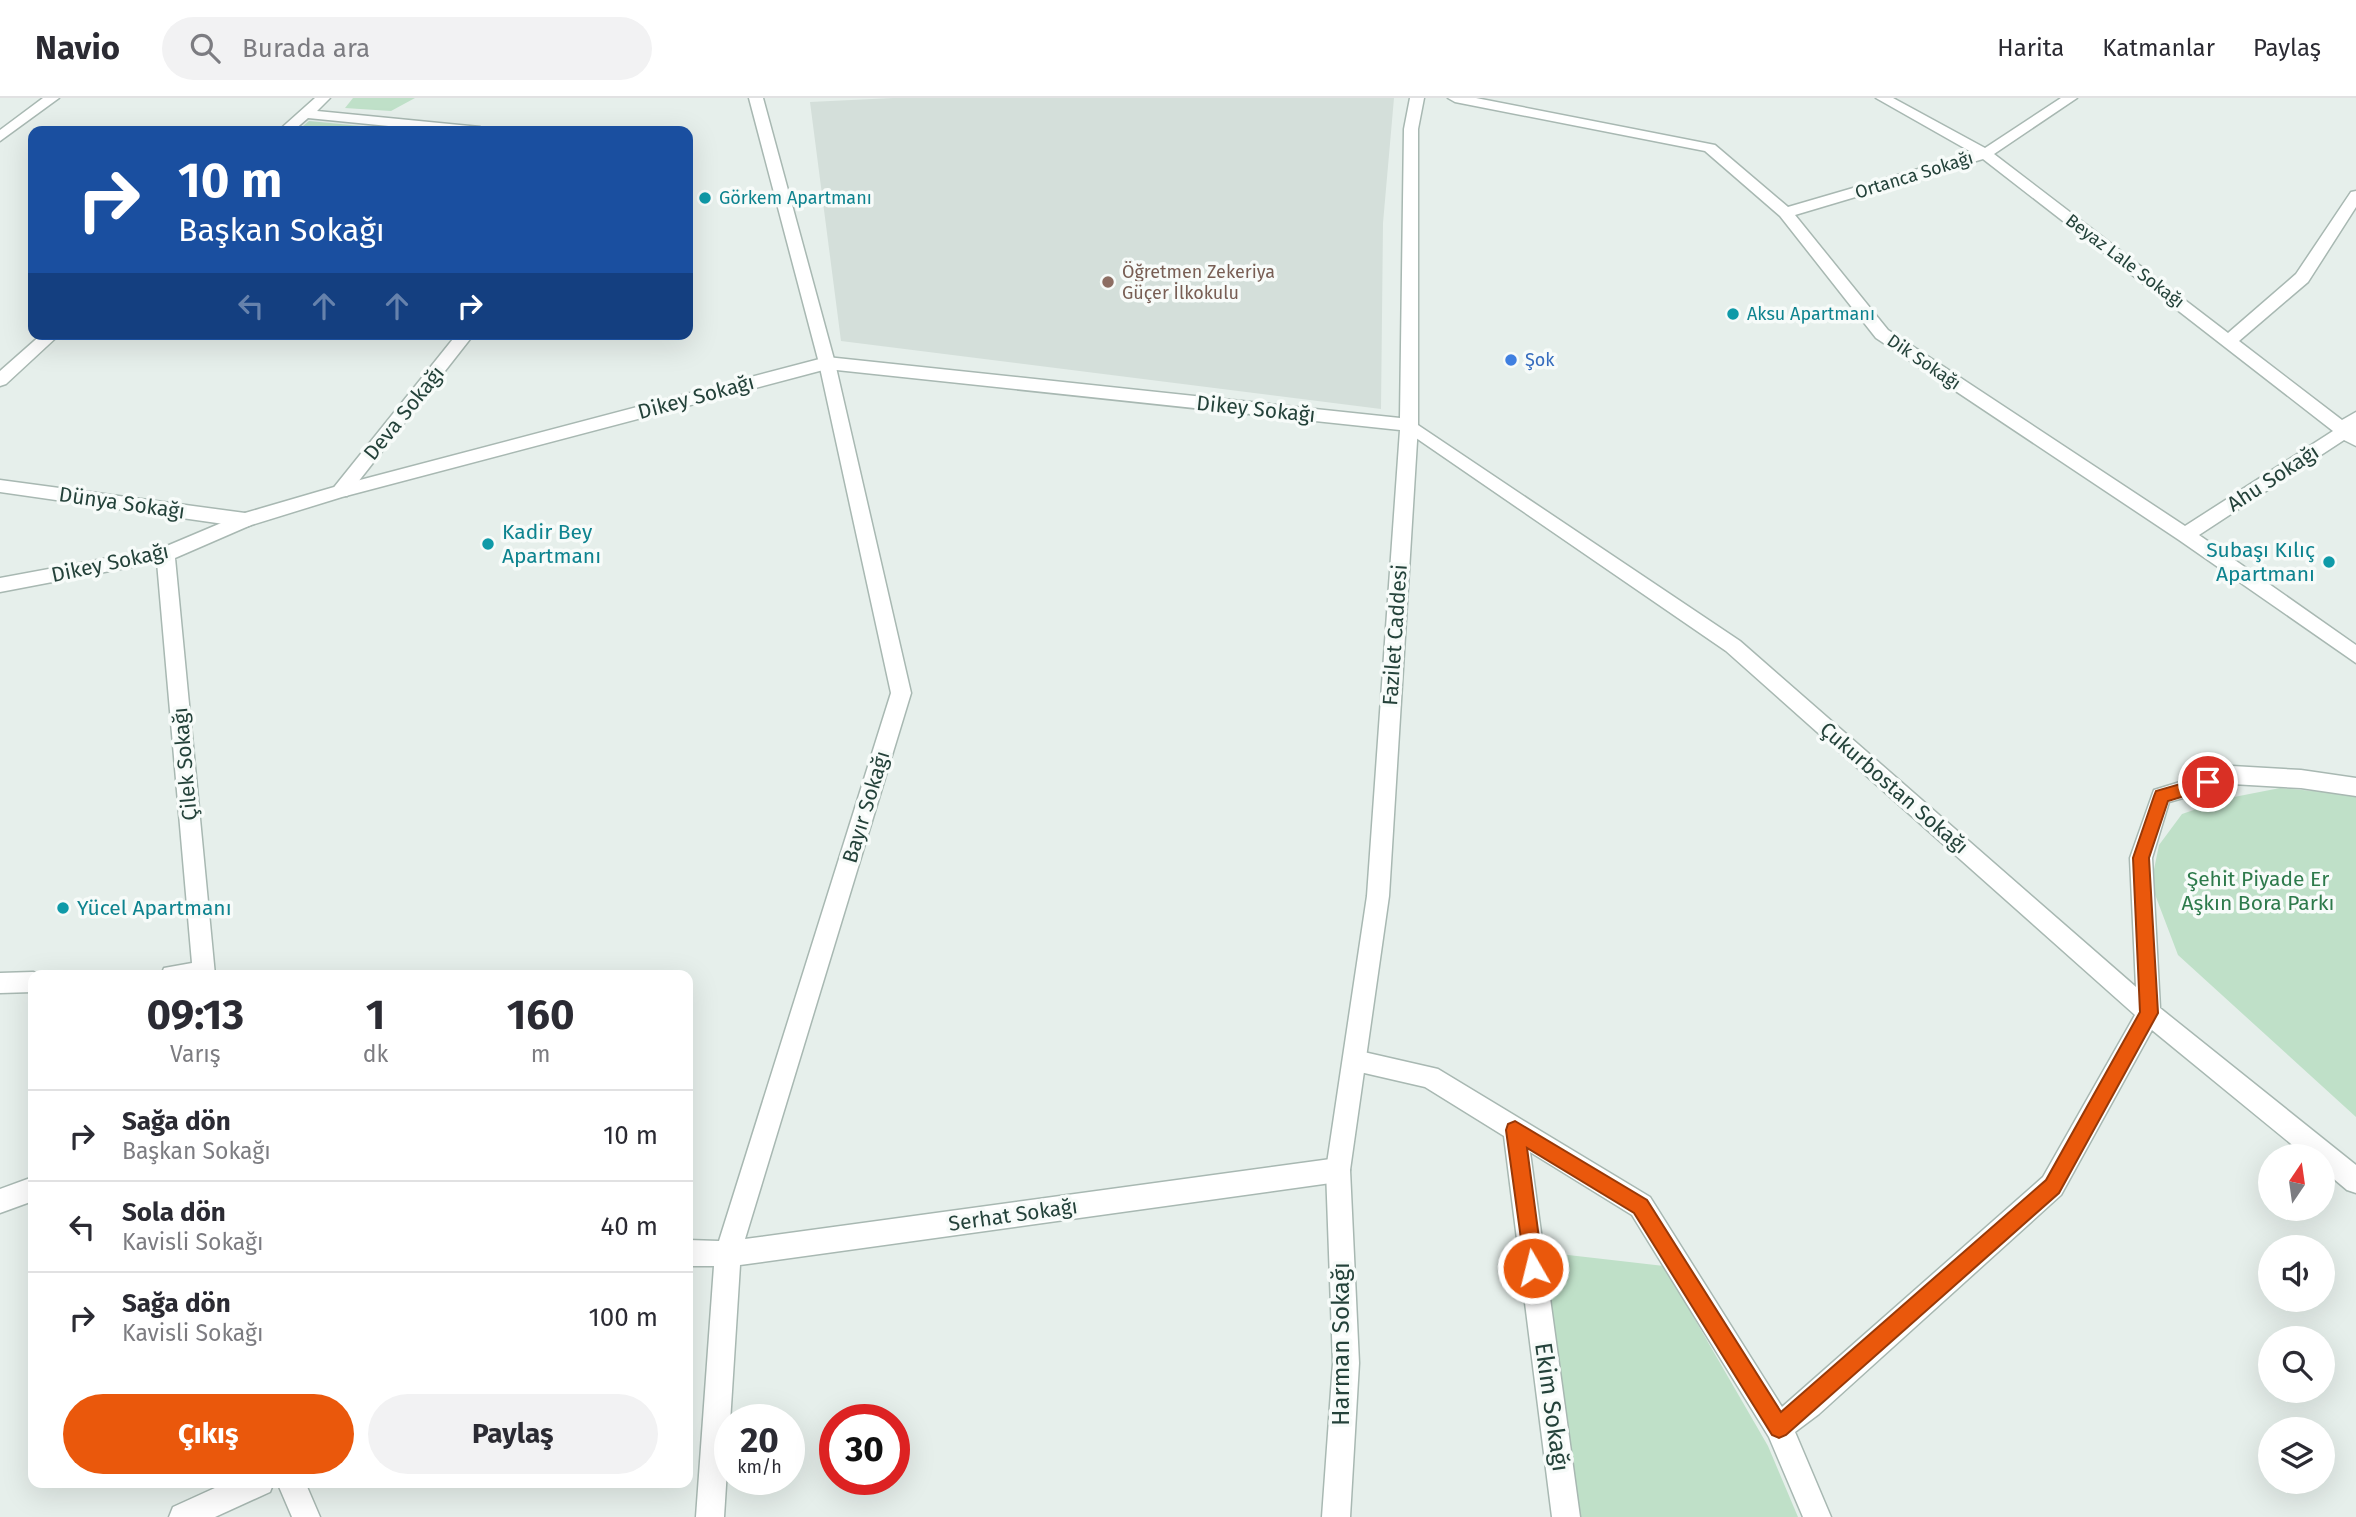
<!DOCTYPE html>
<html lang="tr">
<meta charset="utf-8">
<style>
body{margin:0;font-family:"Fira Sans",sans-serif;background:#f2f2f3;color:#2b2b33;height:100vh;display:flex;flex-direction:column;font-size:26px;white-space:nowrap}
*{box-sizing:border-box;margin:0}
p{font-size:23px;color:#7c7c81}
.icon{flex:none;width:38px;height:38px;fill:none;stroke:currentColor;stroke-width:2;stroke-linecap:round;stroke-linejoin:round}
.map{position:relative;flex:1;overflow:hidden}
.side{position:absolute;left:28px;top:872px;width:665px;height:518px;display:flex;flex-direction:column;background:#fff;border-radius:14px;box-shadow:0 7px 28px #0002}
.side>*{flex:none}
.guide{position:absolute;left:28px;top:28px;width:665px;height:214px;border-radius:14px;box-shadow:0 7px 28px #0002;background:#1a4fa0;color:#fff;overflow:hidden}
.needle{width:46px;rotate:13deg}
.fabs{position:absolute;left:2258px;top:1046px;display:grid;gap:14px}
.fabs a{display:grid;place-items:center;width:77px;height:77px;border-radius:50%;background:#fff;box-shadow:0 7px 28px #0002;font-size:35px}
.speed{position:absolute;left:714px;top:1306px;display:flex;gap:14px;font-size:35px;font-weight:700;text-align:center}
.speed>*{display:grid;place-content:center;width:91px;height:91px;border-radius:50%;background:#fff;box-shadow:0 7px 28px #0002;line-height:1}
.speed small{font-size:18px;font-weight:400}
.speed .limit{border:10px solid #d22;background:#fff;color:#111}
.pin{position:absolute;display:grid;place-items:center;width:60px;height:60px;color:#fff;margin:-30px;border:4px solid #fff;border-radius:50%;box-shadow:0 2px 7px #0007}
.me{position:absolute;width:77px;margin:-38px;rotate:352deg;stroke-linejoin:round;filter:drop-shadow(0 0 5px #0008)}
.turn{display:flex;align-items:center;gap:24px;height:147px;padding:0 35px;font-size:32px}
.turn .icon{width:91px;height:91px;stroke-width:2.5}
.turn b{display:block;font-size:49px;line-height:60px}
.lanes{display:flex;align-items:center;height:66px;padding:0 35px;background:#0003;justify-content:center;gap:35px;direction:ltr}
.lanes .off{opacity:.35}
.eta{display:flex;justify-content:space-evenly;align-items:center;height:119px;text-align:center}
.eta b{font-size:42px;font-weight:700;line-height:49px}
.cta{display:flex;gap:14px;margin-top:auto;padding:14px 35px}
.cta a{flex:1;height:80px;border-radius:42px;background:#ea580c;color:#fff;font-size:28px;font-weight:700;line-height:80px;text-align:center}
.cta a+a{background:#f2f2f3;color:#2b2b33}
ul{padding:0;list-style:none}
li{display:flex;align-items:center;gap:21px;height:91px;padding:0 35px;border-top:2px solid #e1e1e2}
li div{flex:1}
li b{display:block;font-size:26px}
li em{font-style:normal}
header{display:flex;align-items:center;gap:42px;box-sizing:border-box;height:98px;padding:0 35px;background:#fff;border-bottom:2px solid #e1e1e2}
header strong{font-size:33px}
nav{display:flex;gap:38px;margin-inline-start:auto;font-size:24px}
.search{width:490px;height:63px;background:#f2f2f3;display:flex;align-items:center;gap:18px;box-sizing:border-box;padding:0 24px;border-radius:38px;color:#7c7c81;font-size:26px}
.map>svg:first-child{display:block}
.built{fill:#d4dfda}
.green{fill:#bfe0c8}
.lines{fill:none;stroke-linecap:round;stroke-linejoin:round}
.minor-casing{stroke:#a8b8b2;stroke-width:3}
.tertiary-casing{stroke:#a8b8b2;stroke-width:3}
.minor{fill:#fff;fill-rule:evenodd}
.tertiary{fill:#fff;fill-rule:evenodd}
.route{fill:#ea580c;stroke:#983908;stroke-width:2}
.culture-dot{fill:#0f9aa8;stroke:#f7fbf9;stroke-width:2.5}
.education-dot{fill:#8d6e63;stroke:#f7fbf9;stroke-width:2.5}
.shop-dot{fill:#3f7fe0;stroke:#f7fbf9;stroke-width:2.5}
.labels{text-anchor:middle;stroke-width:7;stroke-linejoin:round;paint-order:stroke}
.far-street-label{font-size:18px;fill:#24423a;stroke:#f7fbf9}
.far-culture-label{font-size:18px;fill:#0d838f;stroke:#f7fbf9;text-anchor:start}
.far-education-label{font-size:18px;fill:#785e54;stroke:#f7fbf9;text-anchor:start}
.far-shop-label{font-size:18px;fill:#366cbe;stroke:#f7fbf9;text-anchor:start}
.street-label{font-size:21px;fill:#24423a;stroke:#f7fbf9}
.culture-label{font-size:21px;fill:#0d838f;stroke:#f7fbf9;text-anchor:start}
.park-label{font-size:21px;fill:#2d7a4b;stroke:#f7fbf9}
.near-street-label{font-size:24px;fill:#24423a;stroke:#f7fbf9}
</style>
<header>
<strong>Navio</strong>
<div class="search"><svg class="icon" aria-label="search" viewBox="0 0 24 24"><circle cx="10" cy="10" r="6"/><path d="M15 15l6 6"/></svg>Burada ara</div>
<nav><a>Harita</a><a>Katmanlar</a><a>Paylaş</a></nav>
</header>
<div class="map">
<svg width="2356" height="1419" viewBox="0 0 2356 1419">
<rect width="100%" height="100%" fill="#e6efeb"/>
<path class="built" d="M893 0H1394L1383 125 1381 311 841 243 810 4Z"/>
<path class="green" d="M353 0H415L391 13 345 10Z
M309 23 412 33H297Z
M2280 690 2356 697V1019L2178 857 2151 786 2159 747 2182 716 2229 700Z
M1542 1154 1664 1168 1768 1348 1798 1419H1573Z"/>
<g class="lines">
<defs>
<path id="minor" d="M43 0H59L0 43V32Z
M315 0H330L317 13 480 29 487 33H439L308 20 293 33H278Z
M749 0H763L835 265 911 595 745 1141 1338 1060 1347 1063 1350 1072 1347 1081 1338 1084 740 1167 724 1419H696L714 1168H688V1142L719 1143 891 595 819 265Z
M1448 0H1476L1715 47 1788 109 1973 55 1876 0H1893L1985 50 2061 0H2077L1994 56 2228 235 2296 176 2351 94 2356 93V109L2308 184 2239 243 2342 322 2356 314V348L2344 342 2199 437 2356 547V565L2179 442 1876 240 1780 118 1705 53 1455 4ZM1983 61 2333 333 2185 428 1888 232 1795 117Z
M42 236H60L6 286 0 288V273Z
M457 236H474L347 398H335L332 393 335 388Z
M1409 321 1740 543 2136 889 2130 760 2154 692 2232 668 2301 672 2356 680V698L2301 690 2232 686 2169 704 2152 760 2160 910 2356 1067V1095L2347 1092 2322 1071V1059H2307L2152 932 2061 1097 1819 1316 1795 1334 1831 1419H1803L1769 1339 1632 1117 1530 1054 1580 1419H1552L1504 1038 1425 989 1347 971 1343 963 1347 955 1355 952 1438 971 1650 1099 1782 1309 2043 1079 2135 917 1726 553 1403 331 1400 327Z
M245 415 251 417 254 422 251 427 175 460 215 877H161L164 870 192 865 157 464 0 494V480L162 450Z
M33 874 41 877H33V894L0 895V875Z
M33 1079V1103L0 1115V1091Z
M228 1384H274L270 1394 215 1419H169L173 1409Z
M277 1384H305L320 1419H292Z"/>
<path id="tertiary" d="M1410 0H1424L1418 31V327L1389 798 1350 1072 1359 1265 1350 1419H1322L1333 1265 1326 1072 1367 798 1400 332 827 271 342 399 245 429 0 394V382L245 415 341 387 827 259 1400 320 1404 31Z"/>
</defs>
<use href="#minor" class="minor-casing"/>
<use href="#tertiary" class="tertiary-casing"/>
<use href="#minor" class="minor"/>
<use href="#tertiary" class="tertiary"/>
</g>
<path class="route" d="M2208 678 2214 680 2216 684 2214 689 2168 703 2149 760 2158 915 2059 1095 1786 1337 1779 1340 1772 1337 1634 1115 1527 1050 1543 1170 1540 1177 1533 1180 1526 1177 1506 1032 1508 1026 1515 1023 1647 1102 1781 1314 2046 1082 2140 914 2133 760 2154 698 2156 693Z"/>
<g class="culture-dot">
<circle cx="705" cy="100" r="7"/>
<circle cx="1733" cy="216" r="7"/>
<circle cx="488" cy="446" r="7"/>
<circle cx="2329" cy="464" r="7"/>
<circle cx="63" cy="810" r="7"/>
</g>
<circle class="education-dot" cx="1108" cy="184" r="7"/>
<circle class="shop-dot" cx="1511" cy="262" r="7"/>
<g class="labels">
<g class="far-street-label">
<text transform="translate(1914 77) rotate(-17)" y="6">Ortanca Sokağı</text>
<text transform="translate(2125 163) rotate(37)" y="6">Beyaz Lale Sokağı</text>
<text transform="translate(1924 264) rotate(34)" y="6">Dik Sokağı</text>
</g>
<g class="far-culture-label">
<text x="719" y="106">Görkem Apartmanı</text>
<text x="1747" y="222">Aksu Apartmanı</text>
</g>
<g class="far-education-label">
<text x="1122" y="180">Öğretmen Zekeriya<tspan x="1122" dy="21">Güçer İlkokulu</tspan></text>
</g>
<g class="far-shop-label">
<text x="1525" y="268">Şok</text>
</g>
<g class="street-label">
<text transform="translate(696 299) rotate(-15)" y="7">Dikey Sokağı</text>
<text transform="translate(1256 311) rotate(6)" y="7">Dikey Sokağı</text>
<text transform="translate(404 315) rotate(-51)" y="7">Deva Sokağı</text>
<text transform="translate(2273 380) rotate(-33)" y="7">Ahu Sokağı</text>
<text transform="translate(122 405) rotate(8)" y="7">Dünya Sokağı</text>
<text transform="translate(110 465) rotate(-12)" y="7">Dikey Sokağı</text>
<text transform="translate(1395 537) rotate(-86)" y="7">Fazilet Caddesi</text>
<text transform="translate(185 666) rotate(-95)" y="7">Çilek Sokağı</text>
<text transform="translate(1894 690) rotate(41)" y="7">Çukurbostan Sokağı</text>
<text transform="translate(866 709) rotate(-73)" y="7">Bayır Sokağı</text>
<text transform="translate(1013 1117) rotate(-8)" y="7">Serhat Sokağı</text>
</g>
<g class="culture-label">
<text x="502" y="441">Kadir Bey<tspan x="502" dy="24">Apartmanı</tspan></text>
<text x="2315" y="459" text-anchor="end">Subaşı Kılıç<tspan x="2315" dy="24">Apartmanı</tspan></text>
<text x="77" y="817">Yücel Apartmanı</text>
</g>
<g class="park-label">
<text x="2258" y="788">Şehit Piyade Er<tspan x="2258" dy="24">Aşkın Bora Parkı</tspan></text>
</g>
<g class="near-street-label">
<text transform="translate(1341 1246) rotate(-90)" y="8">Harman Sokağı</text>
<text transform="translate(1552 1309) rotate(82)" y="8">Ekim Sokağı</text>
</g>
</g>
</svg>
<div class="fabs">
<a><svg class="needle" viewBox="-14 -14 28 28"><path d="M0-13l5 13h-10z" fill="#e53935"/><path d="M0 13l5-13h-10z" fill="#7c7c81"/></svg></a>
<a><svg class="icon" aria-label="sound" viewBox="0 0 24 24"><path d="M4 9h4l5-4v14l-5-4H4zM17 9q2 3 0 6"/></svg></a>
<a><svg class="icon" aria-label="search" viewBox="0 0 24 24"><circle cx="10" cy="10" r="6"/><path d="M15 15l6 6"/></svg></a>
<a><svg class="icon" aria-label="layers" viewBox="0 0 24 24"><path d="M12 4l9 5-9 5-9-5zM3 14l9 5 9-5"/></svg></a>
</div>
<div class="speed"><div>20<small>km/h</small></div><div class="limit">30</div></div>
<div class="pin" style="left:2208px;top:684px;background:#d93025"><svg class="icon" aria-label="arrive" viewBox="0 0 24 24"><path d="M6 21V4h12l-3 4 3 4H6"/></svg></div>
<svg class="me" style="left:1533px;top:1170px" viewBox="-20 -20 40 40"><circle r="17" fill="#ea580c" stroke="#fff" stroke-width="3"/><path d="M0-11L8 9 0 5-8 9z" fill="#fff"/></svg>
<div class="guide">
<div class="turn"><svg class="icon" aria-label="right" viewBox="0 0 24 24"><path d="M7 20v-9h11M14 6l5 5-5 5"/></svg><div><b>10 m</b>Başkan Sokağı</div></div>
<div class="lanes"><svg class="icon off" aria-label="left" viewBox="0 0 24 24"><path d="M17 20v-9H6M10 6l-5 5 5 5"/></svg><svg class="icon off" aria-label="ahead" viewBox="0 0 24 24"><path d="M12 20V5M6 11l6-6 6 6"/></svg><svg class="icon off" aria-label="ahead" viewBox="0 0 24 24"><path d="M12 20V5M6 11l6-6 6 6"/></svg><svg class="icon" aria-label="right" viewBox="0 0 24 24"><path d="M7 20v-9h11M14 6l5 5-5 5"/></svg></div>
</div>
<section class="side">
<div class="eta">
<div><b>09:13</b><p>Varış</p></div>
<div><b>1</b><p>dk</p></div>
<div><b>160</b><p>m</p></div>
</div>
<ul>
<li><svg class="icon" aria-label="right" viewBox="0 0 24 24"><path d="M7 20v-9h11M14 6l5 5-5 5"/></svg><div><b>Sağa dön</b><p>Başkan Sokağı</p></div><em>10 m</em></li>
<li><svg class="icon" aria-label="left" viewBox="0 0 24 24"><path d="M17 20v-9H6M10 6l-5 5 5 5"/></svg><div><b>Sola dön</b><p>Kavisli Sokağı</p></div><em>40 m</em></li>
<li><svg class="icon" aria-label="right" viewBox="0 0 24 24"><path d="M7 20v-9h11M14 6l5 5-5 5"/></svg><div><b>Sağa dön</b><p>Kavisli Sokağı</p></div><em>100 m</em></li>
</ul>
<div class="cta"><a>Çıkış</a><a>Paylaş</a></div>
</section>
</div>
